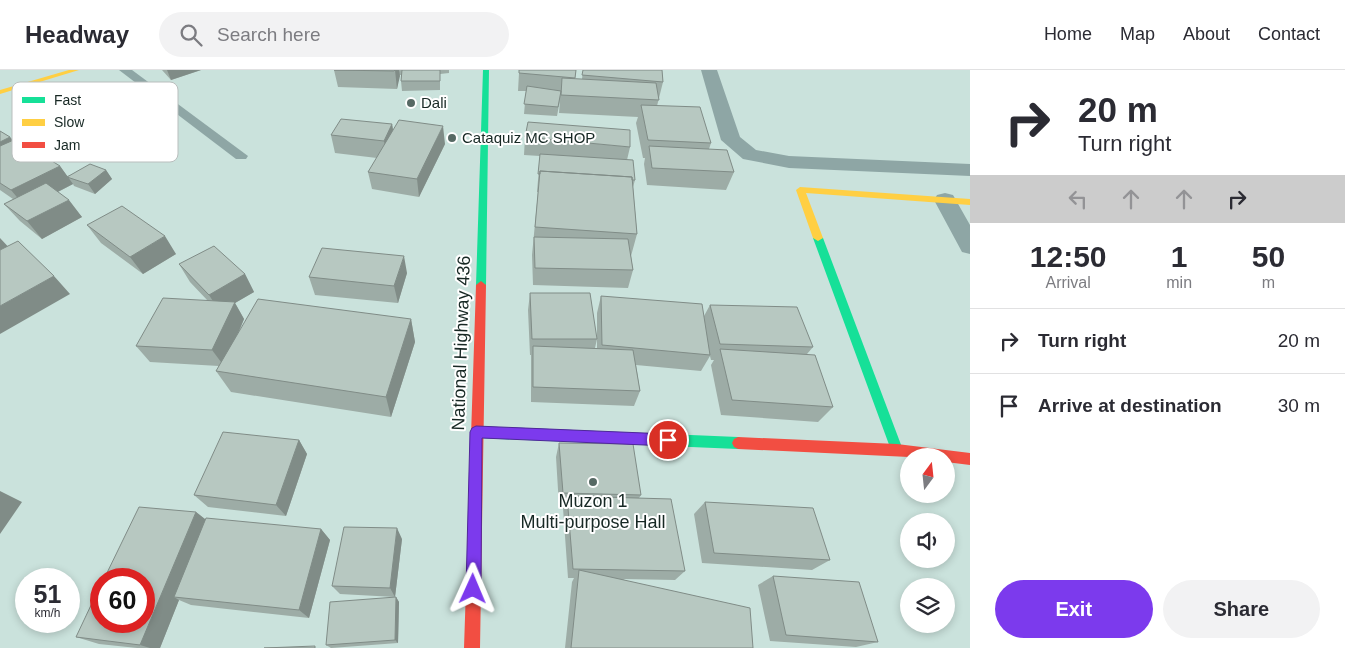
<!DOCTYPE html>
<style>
body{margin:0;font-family:Helvetica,sans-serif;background:#f2f2f3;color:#2b2b33;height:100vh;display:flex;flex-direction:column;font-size:19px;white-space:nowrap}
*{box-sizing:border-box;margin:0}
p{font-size:16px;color:#7c7c81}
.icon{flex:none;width:28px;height:28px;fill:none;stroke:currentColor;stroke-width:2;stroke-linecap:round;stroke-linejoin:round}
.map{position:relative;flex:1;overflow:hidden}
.details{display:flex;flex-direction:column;background:#fff;width:375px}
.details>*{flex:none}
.hud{background:#fff;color:#2b2b33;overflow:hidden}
.needle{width:32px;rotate:15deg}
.fabs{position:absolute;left:900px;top:378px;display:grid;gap:10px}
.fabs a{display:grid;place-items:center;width:55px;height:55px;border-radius:50%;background:#fff;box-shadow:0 2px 8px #0003;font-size:25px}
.speed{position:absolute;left:15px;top:498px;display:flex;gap:10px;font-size:25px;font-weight:700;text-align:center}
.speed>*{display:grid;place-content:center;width:65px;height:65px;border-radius:50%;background:#fff;box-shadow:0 2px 8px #0003;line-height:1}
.speed small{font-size:12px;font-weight:400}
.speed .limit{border:8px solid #d22;background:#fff;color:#111}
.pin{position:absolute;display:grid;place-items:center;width:42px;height:42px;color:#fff;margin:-21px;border:2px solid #fff;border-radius:50%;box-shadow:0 1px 5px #0007}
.me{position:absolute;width:55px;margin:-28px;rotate:1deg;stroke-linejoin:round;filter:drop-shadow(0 0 4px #0008)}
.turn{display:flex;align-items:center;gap:18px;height:105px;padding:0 25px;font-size:22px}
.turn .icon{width:65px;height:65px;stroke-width:2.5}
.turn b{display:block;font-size:35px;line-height:42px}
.lanes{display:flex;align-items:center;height:48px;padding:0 25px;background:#0003;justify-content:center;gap:25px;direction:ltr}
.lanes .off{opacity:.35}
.eta{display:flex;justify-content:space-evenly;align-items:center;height:85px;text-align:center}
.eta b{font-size:30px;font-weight:700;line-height:35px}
.action{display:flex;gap:10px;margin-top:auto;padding:10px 25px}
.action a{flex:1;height:58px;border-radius:30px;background:#7c3aed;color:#fff;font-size:20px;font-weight:700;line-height:58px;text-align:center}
.action a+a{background:#f2f2f3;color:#2b2b33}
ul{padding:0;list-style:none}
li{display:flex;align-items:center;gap:15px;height:65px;padding:0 25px;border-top:1px solid #e1e1e2}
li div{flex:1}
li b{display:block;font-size:19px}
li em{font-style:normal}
header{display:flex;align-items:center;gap:30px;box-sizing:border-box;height:70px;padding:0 25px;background:#fff;border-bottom:1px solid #e1e1e2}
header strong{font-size:24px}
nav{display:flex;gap:28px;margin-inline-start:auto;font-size:18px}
.search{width:350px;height:45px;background:#f2f2f3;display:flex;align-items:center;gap:12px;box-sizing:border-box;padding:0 18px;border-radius:28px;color:#7c7c81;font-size:19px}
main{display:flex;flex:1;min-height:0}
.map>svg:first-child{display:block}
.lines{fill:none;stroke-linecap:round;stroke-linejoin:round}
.lane{fill:#8ea6a5;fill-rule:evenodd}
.street{fill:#8ea6a5;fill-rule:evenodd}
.fast{fill:#16e098;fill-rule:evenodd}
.slow{fill:#ffcf43;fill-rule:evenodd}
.jam{fill:#f24e42;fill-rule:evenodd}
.wall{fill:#9daca6}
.shaded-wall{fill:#808c87}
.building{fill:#b7c8c1;stroke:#808c87}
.route{fill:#7c3aed;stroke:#51269a}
.poi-dot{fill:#566964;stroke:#fff;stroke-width:2}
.labels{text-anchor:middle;stroke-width:4;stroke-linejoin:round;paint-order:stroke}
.far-poi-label{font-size:15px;fill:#172824;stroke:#fff;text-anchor:start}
.street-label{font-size:18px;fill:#172824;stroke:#fff}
.poi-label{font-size:18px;fill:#172824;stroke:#fff}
.key{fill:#fff;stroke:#b9bebd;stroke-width:1}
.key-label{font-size:14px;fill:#172824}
</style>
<header>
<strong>Headway</strong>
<div class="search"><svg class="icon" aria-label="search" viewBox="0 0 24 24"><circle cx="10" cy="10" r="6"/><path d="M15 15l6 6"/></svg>Search here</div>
<nav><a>Home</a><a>Map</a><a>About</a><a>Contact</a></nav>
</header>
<main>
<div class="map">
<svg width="970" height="578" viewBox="0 0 970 578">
<rect width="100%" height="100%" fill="#cae2dc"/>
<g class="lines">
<path class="lane" d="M119 0H132L248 86 246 89H236Z"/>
<path class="street" d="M701 0H717L740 67 756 80 789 86 970 94V106L789 98 743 89 721 70Z
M945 123 953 125 970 155V184L962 182 934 130 937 125Z"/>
<path class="fast" d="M483 0H489L486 215 481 219 476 215Z
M818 165 823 168 903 380 901 384 897 386 893 384 891 380 813 168Z
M476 356 738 367 742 369 744 373 742 377 738 379 476 368 472 366 470 362 472 358Z"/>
<path class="slow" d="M69 0H79L0 24V20Z
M800 117 970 129V135L806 123 823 168 818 171 813 168 796 120Z"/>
<path class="jam" d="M481 211 486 215 480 578H464L476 215Z
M738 367 897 374 970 383V395L946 392V386L909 387 738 379 734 377 732 373 734 369Z"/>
</g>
<path class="wall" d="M162 0H201L171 10Z
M334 0H449V3L440 4V20L402 21 401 11V5H399L397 19 338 17Z
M576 0 575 9H582L583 0H662L663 12 657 36 711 73 709 79 734 102 726 120 647 115 644 94 645 88H643L636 53 638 47 559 43 560 30 557 46 524 44 526 21H518L519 3Z
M392 54 393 60 445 74 419 127 372 119 368 102 377 88 335 83 331 65Z
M0 61 10 67 13 70 60 96 67 106 106 100 112 109 95 124 74 116 73 114 58 122 82 147 42 169 20 151 4 134 13 129 0 120Z
M525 67 630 77 627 90 635 110 633 117 637 164 631 186 633 200 628 218 533 215 532 185 538 122H537L540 86 524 85Z
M87 155 176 184 143 204 101 173Z
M179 194 245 204 254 222 235 233 244 249 239 262 411 249 415 272 391 347 231 322 216 301 219 296 150 292 136 276 208 231 190 212Z
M407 203 398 233 315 225 309 207Z
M530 223 597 269 595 278H597V243L601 226 704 246 710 235 813 277 807 284 833 337 818 352 721 345 711 295 714 290H711L710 286 701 301 636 295 640 321 634 336 531 332V285H530L528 240Z
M299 370 307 384 286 446 208 437 194 425Z
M559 373 641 425 639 428 685 501 675 510 623 509 753 578H565L572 512 574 508H568L563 438 564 436H559L556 387Z
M705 432 830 490 812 500 702 493 694 444Z
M196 442 206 450 321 459 330 470 309 548 191 535 179 530 160 578H137L99 574 76 567Z
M402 469 395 527 340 524 332 516Z
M773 506 878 572 856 577 770 571 758 515Z
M396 527 399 532 398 573 331 578 326 575Z"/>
<path class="shaded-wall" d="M167 0H201L171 10Z
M395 0H399L400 6 397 19Z
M392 54 395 72 387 89 384 71Z
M443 56 445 74 419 127 417 109Z
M10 67 24 85 0 97V72Z
M60 96 73 114 26 138 11 120Z
M106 100 112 109 95 124 88 114Z
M69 130 82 147 42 169 27 151Z
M165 166 176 184 143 204 130 187Z
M0 168 14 183 0 191Z
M404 186 407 203 398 233 394 216Z
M245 204 254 222 235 233 244 249 224 296 212 280 220 242 209 225Z
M54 206 70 224 0 264V236Z
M411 249 415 272 391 347 386 327Z
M299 370 307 384 286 446 276 435Z
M0 421 22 432 0 464Z
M196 442 210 453 174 527 179 530 160 578H150L140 575Z
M397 458 402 469 395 527 390 518Z
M321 459 330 470 309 548 299 540Z
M396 527 399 532 398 573 395 570Z"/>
<path class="building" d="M334 0H395L394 1Z
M402 0H440V11H401Z
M519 0H576L575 8 519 3Z
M583 0H662L663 12 582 5Z
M562 8 656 13 659 30 561 25Z
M527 16 561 21 558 37 524 34Z
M641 35 700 37 711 73 648 70Z
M341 49 392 54 384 71 331 65Z
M399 50 443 56 417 109 368 102Z
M528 52 630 60V77L525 67Z
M0 61 10 67 0 72Z
M16 69 60 96 11 120 0 113V76Z
M649 76 727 80 734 102 652 98Z
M540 84 633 90 635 110H632V107L540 101V104H538Z
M90 94 106 100 88 114 67 107Z
M540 101 632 107 637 164 535 157Z
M46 113 69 130 27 151 4 134Z
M122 136 165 166 130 187 87 155Z
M534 167 628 169 633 200 535 198Z
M18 171 54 206 0 236V180Z
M214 176 245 204 209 225 179 194Z
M322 178 404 186 394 216 309 207Z
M530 223H590L597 269H532Z
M601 226 702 234 710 285 602 275Z
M163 228 235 232 212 280 136 276Z
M258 229 411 249 386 327 216 301Z
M710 235 797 237 813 277 720 274Z
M533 276 633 280 640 321 533 317Z
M720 279 815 285 833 337 732 330Z
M223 362 299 370 276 435 194 425Z
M559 373 633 374 641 425 563 423Z
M567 426 671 429 685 501 573 499Z
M705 432 813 438 830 490 714 483Z
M139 437 196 442 140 575 76 567 101 514V551H144V509H104Z
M206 448 321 459 299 540 174 527Z
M344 457 397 458 390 518 332 516Z
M579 500 750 538 753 578H571Z
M773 506 859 512 878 572 786 565Z
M396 527 395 570 326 575 330 532Z
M315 576V578H264Z"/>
<path class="route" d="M476 356 668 364 672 366 674 370 672 374 668 376 482 368 481 519 478 524 473 526 468 524 466 519 470 362 472 358Z"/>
<g class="poi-dot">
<circle cx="411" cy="33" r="5"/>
<circle cx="452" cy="68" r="5"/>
<circle cx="593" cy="412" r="5"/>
</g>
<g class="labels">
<g class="far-poi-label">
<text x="421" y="38">Dali</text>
<text x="462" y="73">Cataquiz MC SHOP</text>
</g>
<g class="street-label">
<text transform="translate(461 273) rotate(-88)" y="6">National Highway 436</text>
</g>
<g class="poi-label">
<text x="593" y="437">Muzon 1<tspan x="593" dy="21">Multi-purpose Hall</tspan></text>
</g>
</g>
<rect x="12" y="12" width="166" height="80" rx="8" class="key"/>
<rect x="22" y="27" width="23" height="6" fill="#16e098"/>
<rect x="22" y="49" width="23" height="7" fill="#ffcf43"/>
<rect x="22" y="72" width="23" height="6" fill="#f24e42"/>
<g class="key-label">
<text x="54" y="35">Fast</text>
<text x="54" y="57">Slow</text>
<text x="54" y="80">Jam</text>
</g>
</svg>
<div class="fabs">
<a><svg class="needle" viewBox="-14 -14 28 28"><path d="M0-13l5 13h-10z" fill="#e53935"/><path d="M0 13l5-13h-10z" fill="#7c7c81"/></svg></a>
<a><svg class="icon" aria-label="sound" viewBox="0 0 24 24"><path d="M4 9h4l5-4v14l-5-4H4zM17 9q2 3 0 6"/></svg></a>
<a><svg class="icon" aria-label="layers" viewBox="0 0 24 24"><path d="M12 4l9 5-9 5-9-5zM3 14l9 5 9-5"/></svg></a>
</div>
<div class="speed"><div>51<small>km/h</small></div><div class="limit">60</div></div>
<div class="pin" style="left:668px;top:370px;background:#d93025"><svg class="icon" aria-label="arrive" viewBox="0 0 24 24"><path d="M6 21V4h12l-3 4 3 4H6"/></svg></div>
<svg class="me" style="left:473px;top:519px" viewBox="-20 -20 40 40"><path d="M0-17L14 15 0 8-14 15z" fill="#7c3aed" stroke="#fff" stroke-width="4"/></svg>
</div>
<section class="details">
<div class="hud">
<div class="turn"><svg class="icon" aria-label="right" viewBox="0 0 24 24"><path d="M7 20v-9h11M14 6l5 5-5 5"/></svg><div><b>20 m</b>Turn right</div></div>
<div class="lanes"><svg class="icon off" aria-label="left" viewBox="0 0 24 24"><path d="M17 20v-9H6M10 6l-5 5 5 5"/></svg><svg class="icon off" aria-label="ahead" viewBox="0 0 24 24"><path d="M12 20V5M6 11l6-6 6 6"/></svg><svg class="icon off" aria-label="ahead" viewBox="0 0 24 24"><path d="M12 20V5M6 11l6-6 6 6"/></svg><svg class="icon" aria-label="right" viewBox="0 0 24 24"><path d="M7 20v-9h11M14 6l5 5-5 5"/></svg></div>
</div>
<div class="eta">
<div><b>12:50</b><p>Arrival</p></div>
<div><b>1</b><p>min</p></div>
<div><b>50</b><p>m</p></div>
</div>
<ul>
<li><svg class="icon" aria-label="right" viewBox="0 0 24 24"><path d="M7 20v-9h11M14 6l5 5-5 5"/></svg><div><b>Turn right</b></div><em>20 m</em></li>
<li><svg class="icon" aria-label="arrive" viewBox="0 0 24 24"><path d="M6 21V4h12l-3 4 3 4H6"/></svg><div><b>Arrive at destination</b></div><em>30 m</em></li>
</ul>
<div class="action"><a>Exit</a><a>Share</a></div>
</section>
</main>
